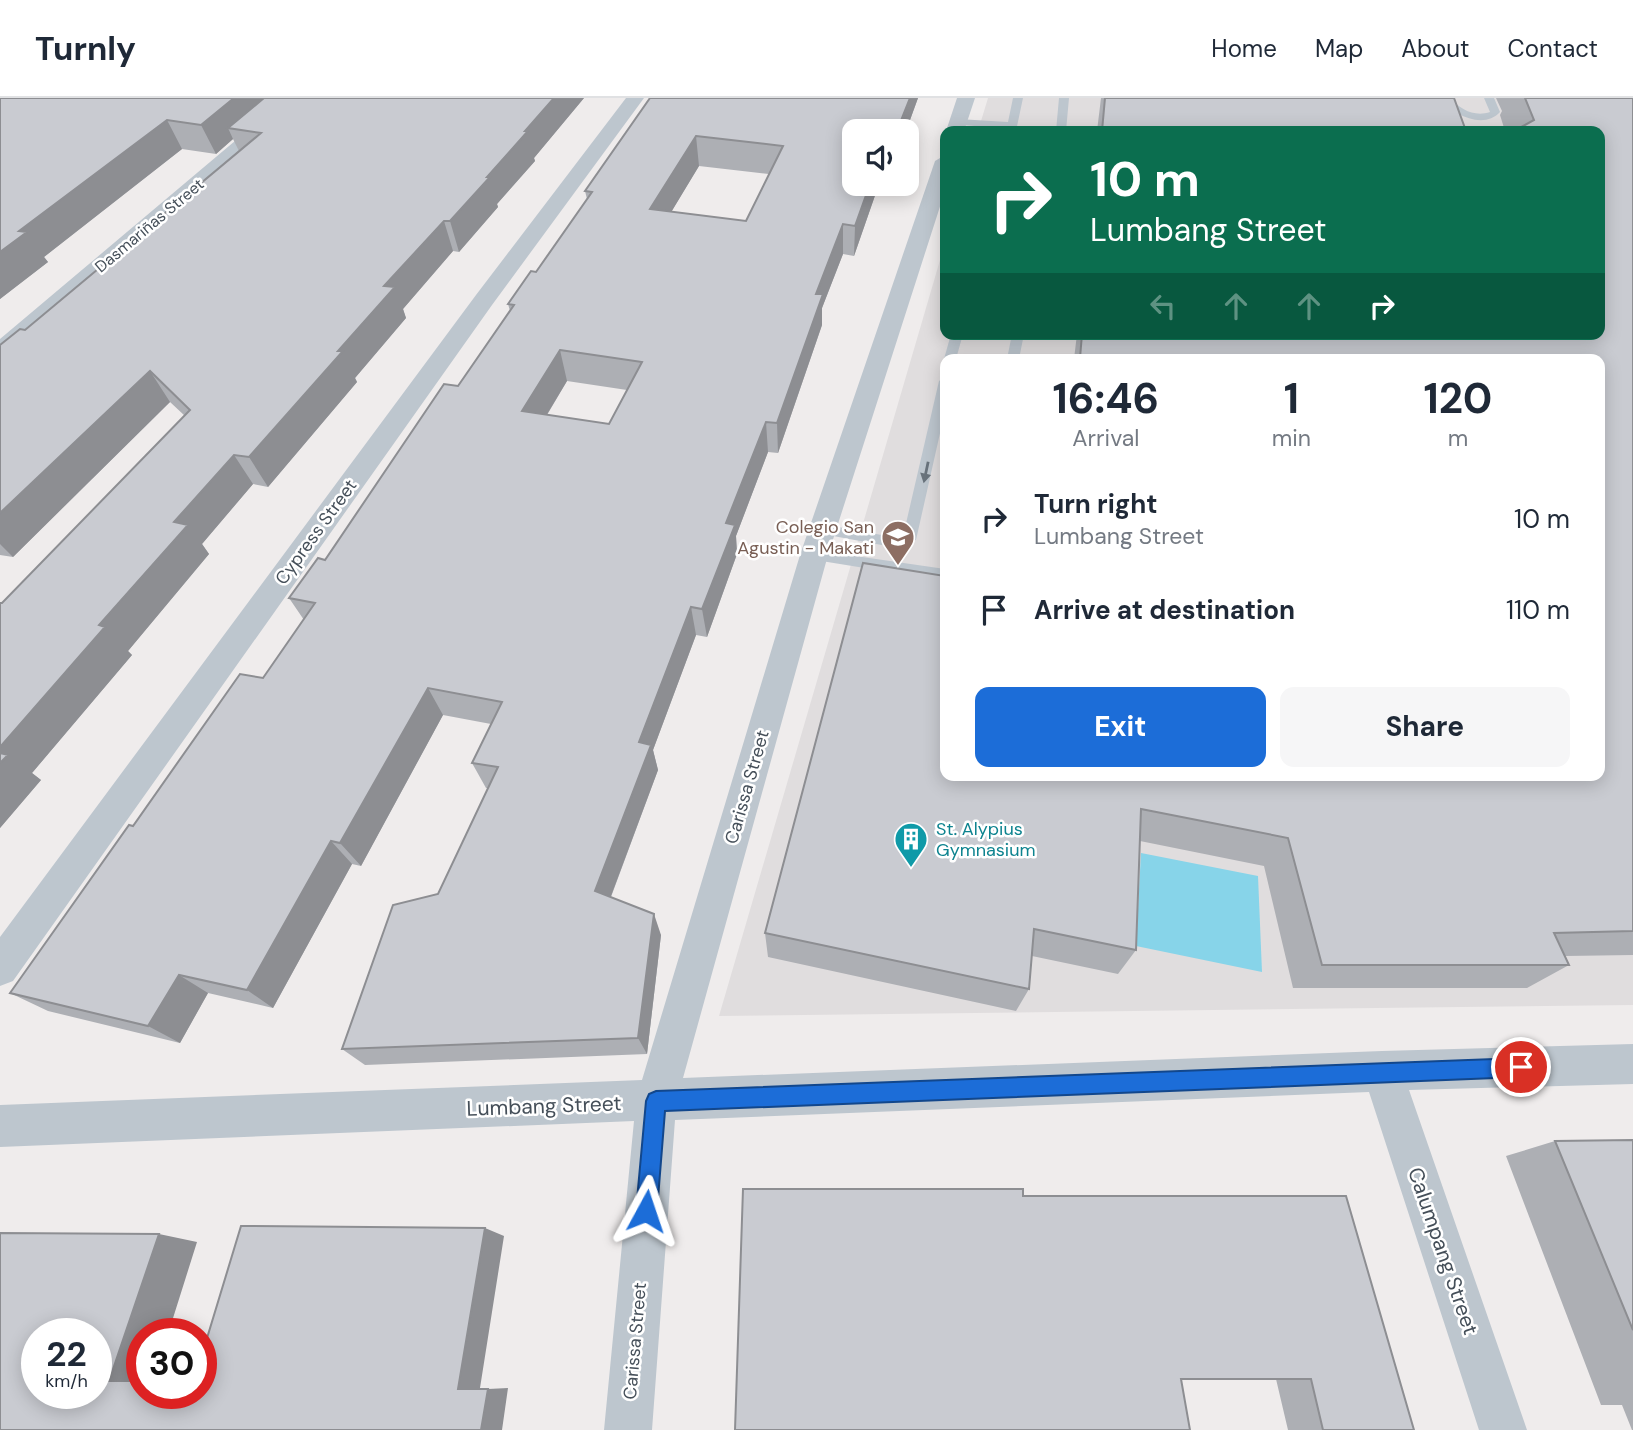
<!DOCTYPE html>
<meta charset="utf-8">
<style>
body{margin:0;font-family:"DM Sans",sans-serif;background:#f6f6f7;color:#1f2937;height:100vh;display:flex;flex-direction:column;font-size:26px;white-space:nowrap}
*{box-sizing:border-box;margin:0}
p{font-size:23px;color:#747a83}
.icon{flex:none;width:38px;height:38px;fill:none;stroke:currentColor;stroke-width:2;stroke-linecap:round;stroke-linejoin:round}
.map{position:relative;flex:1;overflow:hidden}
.side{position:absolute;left:940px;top:256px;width:665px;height:427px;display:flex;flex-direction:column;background:#fff;border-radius:14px;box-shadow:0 4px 18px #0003}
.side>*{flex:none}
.guide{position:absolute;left:940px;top:28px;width:665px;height:214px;border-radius:14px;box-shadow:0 4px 18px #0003;background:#0b6e4f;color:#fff;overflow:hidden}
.tools{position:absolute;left:842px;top:21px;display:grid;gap:14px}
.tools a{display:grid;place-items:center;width:77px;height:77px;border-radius:14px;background:#fff;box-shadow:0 4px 18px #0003;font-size:35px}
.speed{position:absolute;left:21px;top:1220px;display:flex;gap:14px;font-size:35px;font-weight:700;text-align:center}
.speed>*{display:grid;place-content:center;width:91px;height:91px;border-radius:50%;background:#fff;box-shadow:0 4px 18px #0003;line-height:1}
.speed small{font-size:18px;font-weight:400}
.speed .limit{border:10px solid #d22;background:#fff;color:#111}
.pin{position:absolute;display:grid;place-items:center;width:60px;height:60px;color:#fff;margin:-30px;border:4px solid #fff;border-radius:50%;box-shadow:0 2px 7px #0007}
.me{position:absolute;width:77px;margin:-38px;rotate:5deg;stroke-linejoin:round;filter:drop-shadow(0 0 5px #0008)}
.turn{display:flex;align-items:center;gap:24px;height:147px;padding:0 35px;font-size:32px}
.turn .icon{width:91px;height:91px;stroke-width:2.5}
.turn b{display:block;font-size:49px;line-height:60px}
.lanes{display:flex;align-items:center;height:66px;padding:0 35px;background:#0003;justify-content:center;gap:35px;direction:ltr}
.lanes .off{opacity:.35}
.eta{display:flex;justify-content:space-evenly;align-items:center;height:119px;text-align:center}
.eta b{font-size:42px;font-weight:700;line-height:49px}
.button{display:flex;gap:14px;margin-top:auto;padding:14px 35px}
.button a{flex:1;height:80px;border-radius:14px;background:#1c6dd8;color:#fff;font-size:28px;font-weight:700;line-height:80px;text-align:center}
.button a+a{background:#f6f6f7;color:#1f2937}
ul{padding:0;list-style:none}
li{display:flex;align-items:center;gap:21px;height:91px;padding:0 35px}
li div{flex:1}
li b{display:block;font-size:26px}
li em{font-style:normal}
header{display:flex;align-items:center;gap:42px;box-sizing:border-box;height:98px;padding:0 35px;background:#fff;border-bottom:2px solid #e0e1e3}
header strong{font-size:33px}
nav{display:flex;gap:38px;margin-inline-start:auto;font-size:24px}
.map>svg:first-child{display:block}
.education{fill:#e0ddde;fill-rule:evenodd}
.water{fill:#87d4e9}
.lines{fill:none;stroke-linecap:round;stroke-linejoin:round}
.lane{fill:#bdc6ce;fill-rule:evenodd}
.street{fill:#bdc6ce;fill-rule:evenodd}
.wall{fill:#adafb4;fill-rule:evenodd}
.shaded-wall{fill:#8d8e92}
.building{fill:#c9cbd1;stroke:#8d8e92;stroke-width:2;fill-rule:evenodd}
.oneway{fill:#69737c}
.route{fill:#1c6dd8;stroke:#12478c;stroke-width:2}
.labels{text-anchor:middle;stroke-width:5;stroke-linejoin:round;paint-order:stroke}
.far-street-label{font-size:16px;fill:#454f59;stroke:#fff}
.education-label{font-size:18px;fill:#785e54;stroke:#fff;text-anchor:end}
.street-label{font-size:18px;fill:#454f59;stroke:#fff}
.culture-label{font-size:18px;fill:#0d838f;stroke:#fff;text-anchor:start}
.near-street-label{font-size:21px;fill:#454f59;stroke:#fff}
</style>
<header>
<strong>Turnly</strong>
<nav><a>Home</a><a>Map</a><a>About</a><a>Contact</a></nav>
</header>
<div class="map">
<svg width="1633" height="1332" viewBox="0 0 1633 1332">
<rect width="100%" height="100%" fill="#efecec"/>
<path class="education" d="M988 0H1633V907L719 918 945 145V236H1600V33H978ZM945 261H1600V677H945Z"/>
<path class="water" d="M1141 755 1258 778 1262 874 1136 848Z"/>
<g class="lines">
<path class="lane" d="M1013 0H1023L1016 33H1006L1007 30 958 27 953 24 958 21 1008 24Z
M1059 0H1069L1066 33H1056Z
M1441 0H1451C1460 12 1475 19 1490 14L1484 0H1494L1500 14C1484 32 1452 17 1441 0Z
M951 236H963L956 261H945V263L944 261Z
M1012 236H1024L1019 261H1007Z
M945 279V313L916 442 887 448 817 435 815 431 817 427 822 426 887 438 904 434 939 283Z
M814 452 945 471V483L809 461 807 457 809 453Z"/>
<path class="street" d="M286 0H306L8 258 0 260V241Z
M626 0H644L492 207 13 883 0 888V839L476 197Z
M957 0H975L964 33H946Z
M945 57V93L828 457 683 980 1382 953 1633 946V986L1409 992 1527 1332H1479L1369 994 675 1022 652 1332H604L634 1023 0 1049V1007L642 982 800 457 935 63Z"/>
</g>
<path class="wall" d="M0 0H584L534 60 535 63 497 106 498 109 459 154 453 153 403 211 406 220 355 280 357 284 268 389 253 386 202 446 209 456 128 553 132 557 32 675 41 682 0 730 2 505 185 318 170 304 13 459 0 457V247L25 232 239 53 233 41 216 56 182 51 44 159 48 164 0 201Z
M650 0H918L906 33H854L879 86 854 158 843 156 822 210V227L778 355 768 354 736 438 737 456 707 539 696 537 653 652 658 672 611 799 661 837 647 956 365 967 342 951 438 796 488 690H486L472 665 491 626 443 617 361 768 352 766 273 910 208 895 180 945 48 913 10 895 133 728 263 580 304 522 289 500 325 462 458 288 510 213 508 206 536 174 587 101 585 93ZM699 68 769 76 746 123 671 114ZM567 283 627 292 609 326 547 317Z
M1101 0H1454L1466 33H1097Z
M1496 0H1633V857L1565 858 1569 867 1527 890H1293L1264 768 1140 743 1136 852 1118 876 1032 858 1029 891 1016 913 768 859 765 835 945 677 1600 261H1074L1077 236H1600V33H1505L1500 17 1502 13Z
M1633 1042V1332H1632L1622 1307H1601L1506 1058 1555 1043Z
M1023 1098 1414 1332H1288L1276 1281Z"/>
<path class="shaded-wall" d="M234 0H282L228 30 233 41 216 56 201 27Z
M554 0H584L534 60 535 63 497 106 498 109 459 154 450 123 525 33Z
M910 0H918L906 33H898Z
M167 22 182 51 44 159 48 164 0 201V154L19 133Z
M696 38 699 68 655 141 650 111Z
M870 86H879L854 158 855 128Z
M444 123 453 153 403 211 406 220 355 280 357 284 268 389 249 359 338 253 384 188Z
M843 126V156L822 210V227L778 355 777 325 816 196Z
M560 252 567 283 531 343 522 313Z
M150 273 170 304 13 459 0 446V415Z
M766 324 768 354 736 438 737 456 707 539 702 511 726 425Z
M234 357 253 386 202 446 209 456 128 553 132 557 32 675 41 682 0 730V649L99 527 174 424Z
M691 509 696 537 653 652 658 672 605 814 595 793 639 644Z
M428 590 443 617 361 768 340 745Z
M331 743 352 766 273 910 247 892Z
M654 816 661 837 647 956 638 940Z
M179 877 208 895 180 945 148 928Z
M485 1130 504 1138 480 1290 458 1291Z
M159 1136 197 1144 168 1236H142V1282L109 1283Z
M508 1290 502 1332H481L488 1291Z"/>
<path class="building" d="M0 0H234L201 27 167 22 19 133 27 134 0 154Z
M264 0H554L525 33H528L487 79H490L450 123H444L384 188 395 189 338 253H343L249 359 234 357 174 424 188 427 99 527 105 529 0 649V505H2L190 312 150 273 0 415V247L20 231 25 232 261 35 228 30Z
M650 0H910L898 30 891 29 889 33H854V86H870L855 128 843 126 816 196H823L777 325 766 324 726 425 735 427 702 511 691 509 639 644 651 647 595 793 654 816 638 940 342 951 393 807 438 796 498 669 472 665 502 604 428 590 340 745 331 743 247 892 179 877 148 928 10 895 129 727 133 728 240 576 263 580 315 505 289 500 318 460 325 462 444 286 458 288 514 207 508 206 531 173 536 174 592 94 585 93ZM696 38 783 48 746 123 650 111ZM560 252 642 264 609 326 522 313Z
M1105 0H1454L1466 33H1102Z
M1525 0H1633V833L1554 835 1569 867H1322L1288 740 1141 711 1136 852 1034 831 1029 891 765 835 863 465 945 478V677H1600V261L1080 260 1082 236H1600V33H1514L1534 22Z
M0 655 8 657 0 665Z
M1633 1042V1232L1555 1043Z
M743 1091H1023V1098H1346L1414 1332H1323L1311 1281H1181L1190 1332H735Z
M241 1128 485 1130 458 1291H488L481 1332H0V1135L159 1136 109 1283H142V1295H201V1260ZM37 1236H96V1295H37Z"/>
<defs><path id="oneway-solid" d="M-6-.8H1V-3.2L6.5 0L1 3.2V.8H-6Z" transform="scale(1.75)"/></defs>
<use class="oneway" href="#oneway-solid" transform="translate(926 374) rotate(102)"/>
<path class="route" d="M1521 960 1528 963 1531 969 1528 976 1521 979 665 1013 657 1113 654 1120 646 1123 639 1120 636 1113 646 1003 649 996 656 993Z"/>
<defs>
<symbol id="school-pin" viewBox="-11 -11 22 30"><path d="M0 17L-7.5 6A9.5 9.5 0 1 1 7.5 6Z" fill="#8d6e63" stroke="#fff"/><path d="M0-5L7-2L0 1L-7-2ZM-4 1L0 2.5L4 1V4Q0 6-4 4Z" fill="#fff"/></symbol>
<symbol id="building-pin" viewBox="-11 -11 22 30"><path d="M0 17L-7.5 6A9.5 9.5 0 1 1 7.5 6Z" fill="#0f9aa8" stroke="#fff"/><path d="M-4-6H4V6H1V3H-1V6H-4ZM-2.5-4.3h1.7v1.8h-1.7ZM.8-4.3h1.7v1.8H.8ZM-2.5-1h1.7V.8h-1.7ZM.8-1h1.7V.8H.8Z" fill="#fff"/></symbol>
</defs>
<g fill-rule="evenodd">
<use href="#school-pin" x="879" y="420" width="38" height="52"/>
<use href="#building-pin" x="892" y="722" width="38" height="52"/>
</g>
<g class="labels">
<g class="far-street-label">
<text transform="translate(149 127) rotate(-40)" y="6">Dasmariñas Street</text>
</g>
<g class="education-label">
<text x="874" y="435">Colegio San<tspan x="874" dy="21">Agustin - Makati</tspan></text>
</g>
<g class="street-label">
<text transform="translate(316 434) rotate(-54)" y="6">Cypress Street</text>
<text transform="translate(747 689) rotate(-74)" y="6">Carissa Street</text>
<text transform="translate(635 1243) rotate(-85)" y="6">Carissa Street</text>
</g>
<g class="culture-label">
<text x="936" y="737">St. Alypius<tspan x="936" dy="21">Gymnasium</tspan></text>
</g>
<g class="near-street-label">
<text transform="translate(544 1008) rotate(-2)" y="7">Lumbang Street</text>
<text transform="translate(1443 1153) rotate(71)" y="7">Calumpang Street</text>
</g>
</g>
</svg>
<div class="tools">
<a><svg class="icon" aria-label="sound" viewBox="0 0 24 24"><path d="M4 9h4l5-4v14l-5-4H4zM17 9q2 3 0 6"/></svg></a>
</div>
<div class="speed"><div>22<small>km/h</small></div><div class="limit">30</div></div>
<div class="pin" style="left:1521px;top:969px;background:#d93025"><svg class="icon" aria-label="arrive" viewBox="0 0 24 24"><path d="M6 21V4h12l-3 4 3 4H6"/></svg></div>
<svg class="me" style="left:646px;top:1113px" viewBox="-20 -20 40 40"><path d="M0-17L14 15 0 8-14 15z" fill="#1c6dd8" stroke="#fff" stroke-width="4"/></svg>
<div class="guide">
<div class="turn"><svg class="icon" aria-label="right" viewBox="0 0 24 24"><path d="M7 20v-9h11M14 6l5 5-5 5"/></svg><div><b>10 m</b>Lumbang Street</div></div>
<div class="lanes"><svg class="icon off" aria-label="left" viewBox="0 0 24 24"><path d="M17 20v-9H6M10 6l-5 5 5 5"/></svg><svg class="icon off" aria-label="ahead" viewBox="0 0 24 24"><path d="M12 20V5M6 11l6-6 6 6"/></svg><svg class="icon off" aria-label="ahead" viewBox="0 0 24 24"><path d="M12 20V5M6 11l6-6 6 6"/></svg><svg class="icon" aria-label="right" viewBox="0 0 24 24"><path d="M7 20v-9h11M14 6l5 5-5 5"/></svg></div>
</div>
<section class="side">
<div class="eta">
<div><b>16:46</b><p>Arrival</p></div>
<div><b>1</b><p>min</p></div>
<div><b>120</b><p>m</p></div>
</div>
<ul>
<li><svg class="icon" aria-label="right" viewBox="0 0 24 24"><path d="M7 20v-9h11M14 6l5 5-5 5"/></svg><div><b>Turn right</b><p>Lumbang Street</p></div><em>10 m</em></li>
<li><svg class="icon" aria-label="arrive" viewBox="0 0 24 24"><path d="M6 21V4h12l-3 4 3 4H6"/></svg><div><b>Arrive at destination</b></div><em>110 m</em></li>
</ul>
<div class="button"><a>Exit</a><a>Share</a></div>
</section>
</div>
